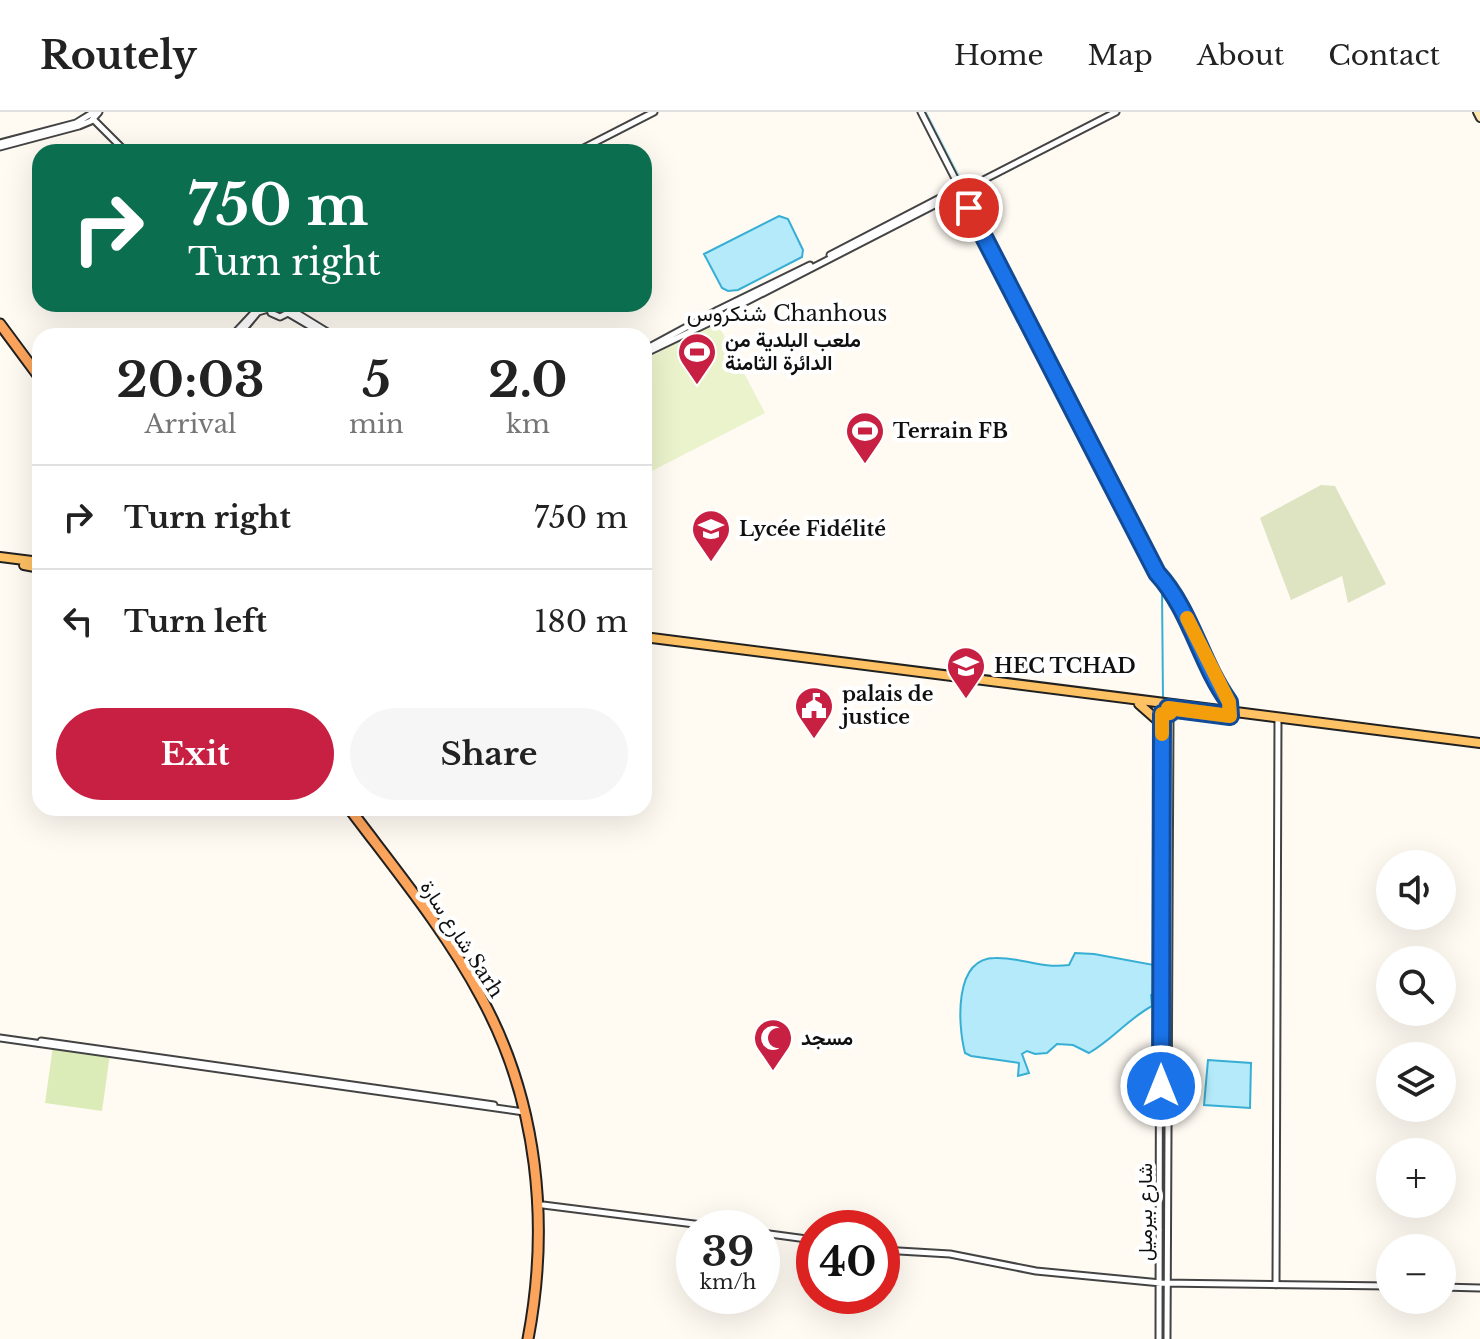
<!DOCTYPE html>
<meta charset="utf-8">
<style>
body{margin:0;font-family:"Libre Baskerville",Vazirmatn,serif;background:#f6f6f6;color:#222;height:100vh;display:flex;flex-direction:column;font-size:30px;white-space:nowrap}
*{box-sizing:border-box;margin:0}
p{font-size:26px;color:#767676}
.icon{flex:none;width:44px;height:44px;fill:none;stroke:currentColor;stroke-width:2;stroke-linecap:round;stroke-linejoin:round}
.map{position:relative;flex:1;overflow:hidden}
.details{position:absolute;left:32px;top:216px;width:620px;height:488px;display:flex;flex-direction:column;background:#fff;border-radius:24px;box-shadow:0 8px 32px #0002}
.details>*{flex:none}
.hud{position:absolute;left:32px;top:32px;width:620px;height:168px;border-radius:24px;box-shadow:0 8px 32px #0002;background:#0b6e4f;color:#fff;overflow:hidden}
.fabs{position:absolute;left:1376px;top:738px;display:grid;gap:16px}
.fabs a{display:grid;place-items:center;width:80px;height:80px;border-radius:50%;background:#fff;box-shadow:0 8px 32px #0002;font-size:40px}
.speed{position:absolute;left:676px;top:1098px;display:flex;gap:16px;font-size:40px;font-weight:700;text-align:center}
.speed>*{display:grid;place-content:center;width:104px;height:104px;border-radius:50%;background:#fff;box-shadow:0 8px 32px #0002;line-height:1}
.speed small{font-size:20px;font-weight:400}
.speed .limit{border:12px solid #d22;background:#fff;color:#111}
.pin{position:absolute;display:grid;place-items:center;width:68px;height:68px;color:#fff;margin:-34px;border:4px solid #fff;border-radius:50%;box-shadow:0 2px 8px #0007}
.me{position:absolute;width:88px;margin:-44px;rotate:0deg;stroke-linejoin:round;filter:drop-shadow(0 0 6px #0008)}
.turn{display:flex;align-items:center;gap:28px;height:168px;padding:0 24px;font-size:36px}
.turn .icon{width:104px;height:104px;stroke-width:2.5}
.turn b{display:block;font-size:56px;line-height:68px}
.eta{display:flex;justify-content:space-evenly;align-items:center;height:136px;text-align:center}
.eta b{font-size:48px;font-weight:800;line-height:56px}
.action{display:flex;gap:16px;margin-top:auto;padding:16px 24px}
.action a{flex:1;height:92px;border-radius:48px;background:#c82042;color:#fff;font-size:32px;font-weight:800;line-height:92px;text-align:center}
.action a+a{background:#f6f6f6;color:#222}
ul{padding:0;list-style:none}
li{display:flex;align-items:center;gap:24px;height:104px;padding:0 24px;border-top:2px solid #e0e0e0}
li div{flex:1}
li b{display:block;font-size:30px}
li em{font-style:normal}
header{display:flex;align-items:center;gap:48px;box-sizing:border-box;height:112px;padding:0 40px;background:#fff;border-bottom:2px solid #e0e0e0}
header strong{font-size:38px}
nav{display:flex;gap:44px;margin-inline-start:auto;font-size:28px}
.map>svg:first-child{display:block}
.green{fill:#dcecb9}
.cemetery{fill:#dee3c1}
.pitch{fill:#ebf3cc}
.water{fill:#b4eaf9;stroke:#37aed4;stroke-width:2}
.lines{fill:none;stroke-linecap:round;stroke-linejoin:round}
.stream{stroke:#37aed4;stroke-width:2}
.canal{stroke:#b4eaf9;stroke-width:4}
.tertiary-casing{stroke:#434343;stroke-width:9}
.secondary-casing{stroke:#323232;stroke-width:10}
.primary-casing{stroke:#212121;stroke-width:12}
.trunk-casing{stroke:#212121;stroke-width:13}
.tertiary{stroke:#fff;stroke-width:5}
.secondary{stroke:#ffe9ae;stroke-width:6}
.primary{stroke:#fec163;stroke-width:8}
.trunk{stroke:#fca45c;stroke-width:9}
.route-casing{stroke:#114b97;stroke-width:20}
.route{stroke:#1a73e8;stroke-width:14}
.slow{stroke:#f59e0b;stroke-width:14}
.labels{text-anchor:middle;stroke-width:8;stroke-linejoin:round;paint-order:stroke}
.poi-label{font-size:20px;font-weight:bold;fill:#101010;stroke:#fff;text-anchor:start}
.street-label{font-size:20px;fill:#101010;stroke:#fff}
.neighbourhood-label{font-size:22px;fill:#101010;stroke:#fff}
</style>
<header>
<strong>Routely</strong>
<nav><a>Home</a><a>Map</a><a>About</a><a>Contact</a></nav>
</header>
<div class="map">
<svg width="1480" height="1227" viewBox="0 0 1480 1227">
<rect width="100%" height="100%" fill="#fffbf3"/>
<path class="green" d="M53 934 110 942 102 999 45 991Z"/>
<path class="cemetery" d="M1321 373 1335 374 1386 472 1348 491 1342 464 1291 488 1260 406Z"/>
<path class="pitch" d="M717 210 765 301 644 363V248Z"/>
<path class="water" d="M779 104 788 107 803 138 802 145 738 178 728 179 722 176 704 142Z
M1075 841 1094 842 1154 853 1155 881 1151 883 1152 894C1128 907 1112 928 1089 941L1073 933 1057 932 1047 941 1035 942 1027 939 1022 942 1029 961 1018 964 1019 951 971 944 965 941C958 914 953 846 995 846 1021 845 1040 857 1069 853Z
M1208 948 1251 951 1250 996 1204 993Z"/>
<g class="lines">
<path class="stream" d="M981 109 1161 458
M1162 478 1163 588
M1163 995 1167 616
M1163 1048V1004
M1162 1167 1163 1059
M1162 1192 1163 1227"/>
<path class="canal" d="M925 0 981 109"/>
<defs>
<path id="tertiary" d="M921 0 1157 461C1191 498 1200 550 1229 590L1230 604
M93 7 126 40
M0 31 76 11 94 0
M0 35 79 14 91 9 99 0
M576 40 654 0
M830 143 959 76
M268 192 271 201 280 205 288 201 291 192
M290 197 334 224
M288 201 327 224
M232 224 262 192
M238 224 258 200 268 197
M644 238 718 198 810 153
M644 242 725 203 730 198 1116 0
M0 926 524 1000
M41 929 494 993
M543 1093 726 1116
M762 1121 814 1128
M882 1138 950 1142 1036 1159 1161 1171 1390 1174
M1276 1173 1278 606
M1442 1175 1480 1176
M1159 1227 1160 592
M1167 1227 1170 607 1168 596"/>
<path id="secondary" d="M1477 0 1480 6"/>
<path id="primary" d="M0 445 40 450
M24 453 40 456
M644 525 1480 631
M1139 592 1156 607"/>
<path id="trunk" d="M0 212 40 266
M349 696C394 756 446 819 481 885 538 989 550 1112 528 1227"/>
</defs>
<use href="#tertiary" class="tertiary-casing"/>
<use href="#secondary" class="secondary-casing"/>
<use href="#primary" class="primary-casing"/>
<use href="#trunk" class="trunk-casing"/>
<use href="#tertiary" class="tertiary"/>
<use href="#secondary" class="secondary"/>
<use href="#primary" class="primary"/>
<use href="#trunk" class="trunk"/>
</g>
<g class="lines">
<defs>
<path id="route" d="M969 96 1157 461C1191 498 1200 550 1229 590L1230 604 1168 596 1170 601 1162 602 1161 974"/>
</defs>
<use href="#route" class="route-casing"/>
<use href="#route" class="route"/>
<path class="slow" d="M1162 622V602L1170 601 1168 596 1230 604 1229 590 1187 506"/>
</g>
<defs>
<symbol id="stadium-pin" viewBox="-11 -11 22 30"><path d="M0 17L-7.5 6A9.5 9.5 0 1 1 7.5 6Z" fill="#c82042" stroke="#fff"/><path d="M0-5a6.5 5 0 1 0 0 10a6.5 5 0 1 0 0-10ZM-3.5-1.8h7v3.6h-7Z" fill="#fff"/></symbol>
<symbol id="university-pin" viewBox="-11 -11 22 30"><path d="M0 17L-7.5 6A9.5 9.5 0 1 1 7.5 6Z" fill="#c82042" stroke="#fff"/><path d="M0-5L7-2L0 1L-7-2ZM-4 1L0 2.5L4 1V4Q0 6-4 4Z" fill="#fff"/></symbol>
<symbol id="civic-pin" viewBox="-11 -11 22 30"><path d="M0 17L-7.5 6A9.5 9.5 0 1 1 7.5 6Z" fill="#c82042" stroke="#fff"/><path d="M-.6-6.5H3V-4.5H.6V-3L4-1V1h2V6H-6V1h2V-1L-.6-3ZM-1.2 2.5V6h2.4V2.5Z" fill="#fff"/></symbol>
<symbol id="mosque-pin" viewBox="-11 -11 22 30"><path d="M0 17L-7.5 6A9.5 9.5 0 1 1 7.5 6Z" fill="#c82042" stroke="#fff"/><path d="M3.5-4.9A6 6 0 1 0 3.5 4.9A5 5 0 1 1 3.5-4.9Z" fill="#fff"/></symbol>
</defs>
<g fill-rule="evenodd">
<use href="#stadium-pin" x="675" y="218" width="44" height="60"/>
<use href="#stadium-pin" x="843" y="297" width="44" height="60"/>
<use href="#university-pin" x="689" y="395" width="44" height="60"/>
<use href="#university-pin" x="944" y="532" width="44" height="60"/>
<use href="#civic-pin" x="792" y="572" width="44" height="60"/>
<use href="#mosque-pin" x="751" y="904" width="44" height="60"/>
</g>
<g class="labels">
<g class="poi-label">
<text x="725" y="235">ملعب البلدية من<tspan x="725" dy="23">الدائرة الثامنة</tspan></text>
<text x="893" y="326">Terrain FB</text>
<text x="739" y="424">Lycée Fidélité</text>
<text x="994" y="561">HEC TCHAD</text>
<text x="842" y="589">palais de<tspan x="842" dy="23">justice</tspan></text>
<text x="801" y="933">مسجد</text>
</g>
<g class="street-label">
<text transform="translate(462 827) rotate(57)" y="7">شارع سارة Sarh</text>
<text transform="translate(1145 1100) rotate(-90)" y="7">شارع بيرميل</text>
</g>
<g class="neighbourhood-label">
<text x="787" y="209">شنكروس Chanhous</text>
</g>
</g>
</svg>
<div class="fabs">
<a><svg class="icon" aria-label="sound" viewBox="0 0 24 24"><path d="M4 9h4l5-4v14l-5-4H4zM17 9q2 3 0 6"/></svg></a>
<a><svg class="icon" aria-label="search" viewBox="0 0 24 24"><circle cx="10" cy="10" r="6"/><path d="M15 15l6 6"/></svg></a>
<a><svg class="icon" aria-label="layers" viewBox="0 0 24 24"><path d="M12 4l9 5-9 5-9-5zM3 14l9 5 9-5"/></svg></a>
<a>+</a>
<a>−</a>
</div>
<div class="speed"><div>39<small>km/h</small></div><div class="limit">40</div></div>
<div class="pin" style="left:969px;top:96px;background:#d93025"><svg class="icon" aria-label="arrive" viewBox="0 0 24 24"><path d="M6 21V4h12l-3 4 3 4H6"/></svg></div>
<svg class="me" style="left:1161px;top:974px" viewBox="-20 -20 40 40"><circle r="17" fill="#1a73e8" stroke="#fff" stroke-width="3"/><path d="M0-11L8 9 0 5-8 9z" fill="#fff"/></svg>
<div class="hud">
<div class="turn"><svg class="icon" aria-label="right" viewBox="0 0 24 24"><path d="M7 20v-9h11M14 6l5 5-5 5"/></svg><div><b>750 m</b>Turn right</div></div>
</div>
<section class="details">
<div class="eta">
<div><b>20:03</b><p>Arrival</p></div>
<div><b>5</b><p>min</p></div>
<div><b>2.0</b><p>km</p></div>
</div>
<ul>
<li><svg class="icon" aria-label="right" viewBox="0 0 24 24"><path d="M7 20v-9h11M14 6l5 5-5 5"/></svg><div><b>Turn right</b></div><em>750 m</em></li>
<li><svg class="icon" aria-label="left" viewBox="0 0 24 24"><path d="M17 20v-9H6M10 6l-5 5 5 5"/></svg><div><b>Turn left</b></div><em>180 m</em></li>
</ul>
<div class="action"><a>Exit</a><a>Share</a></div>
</section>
</div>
